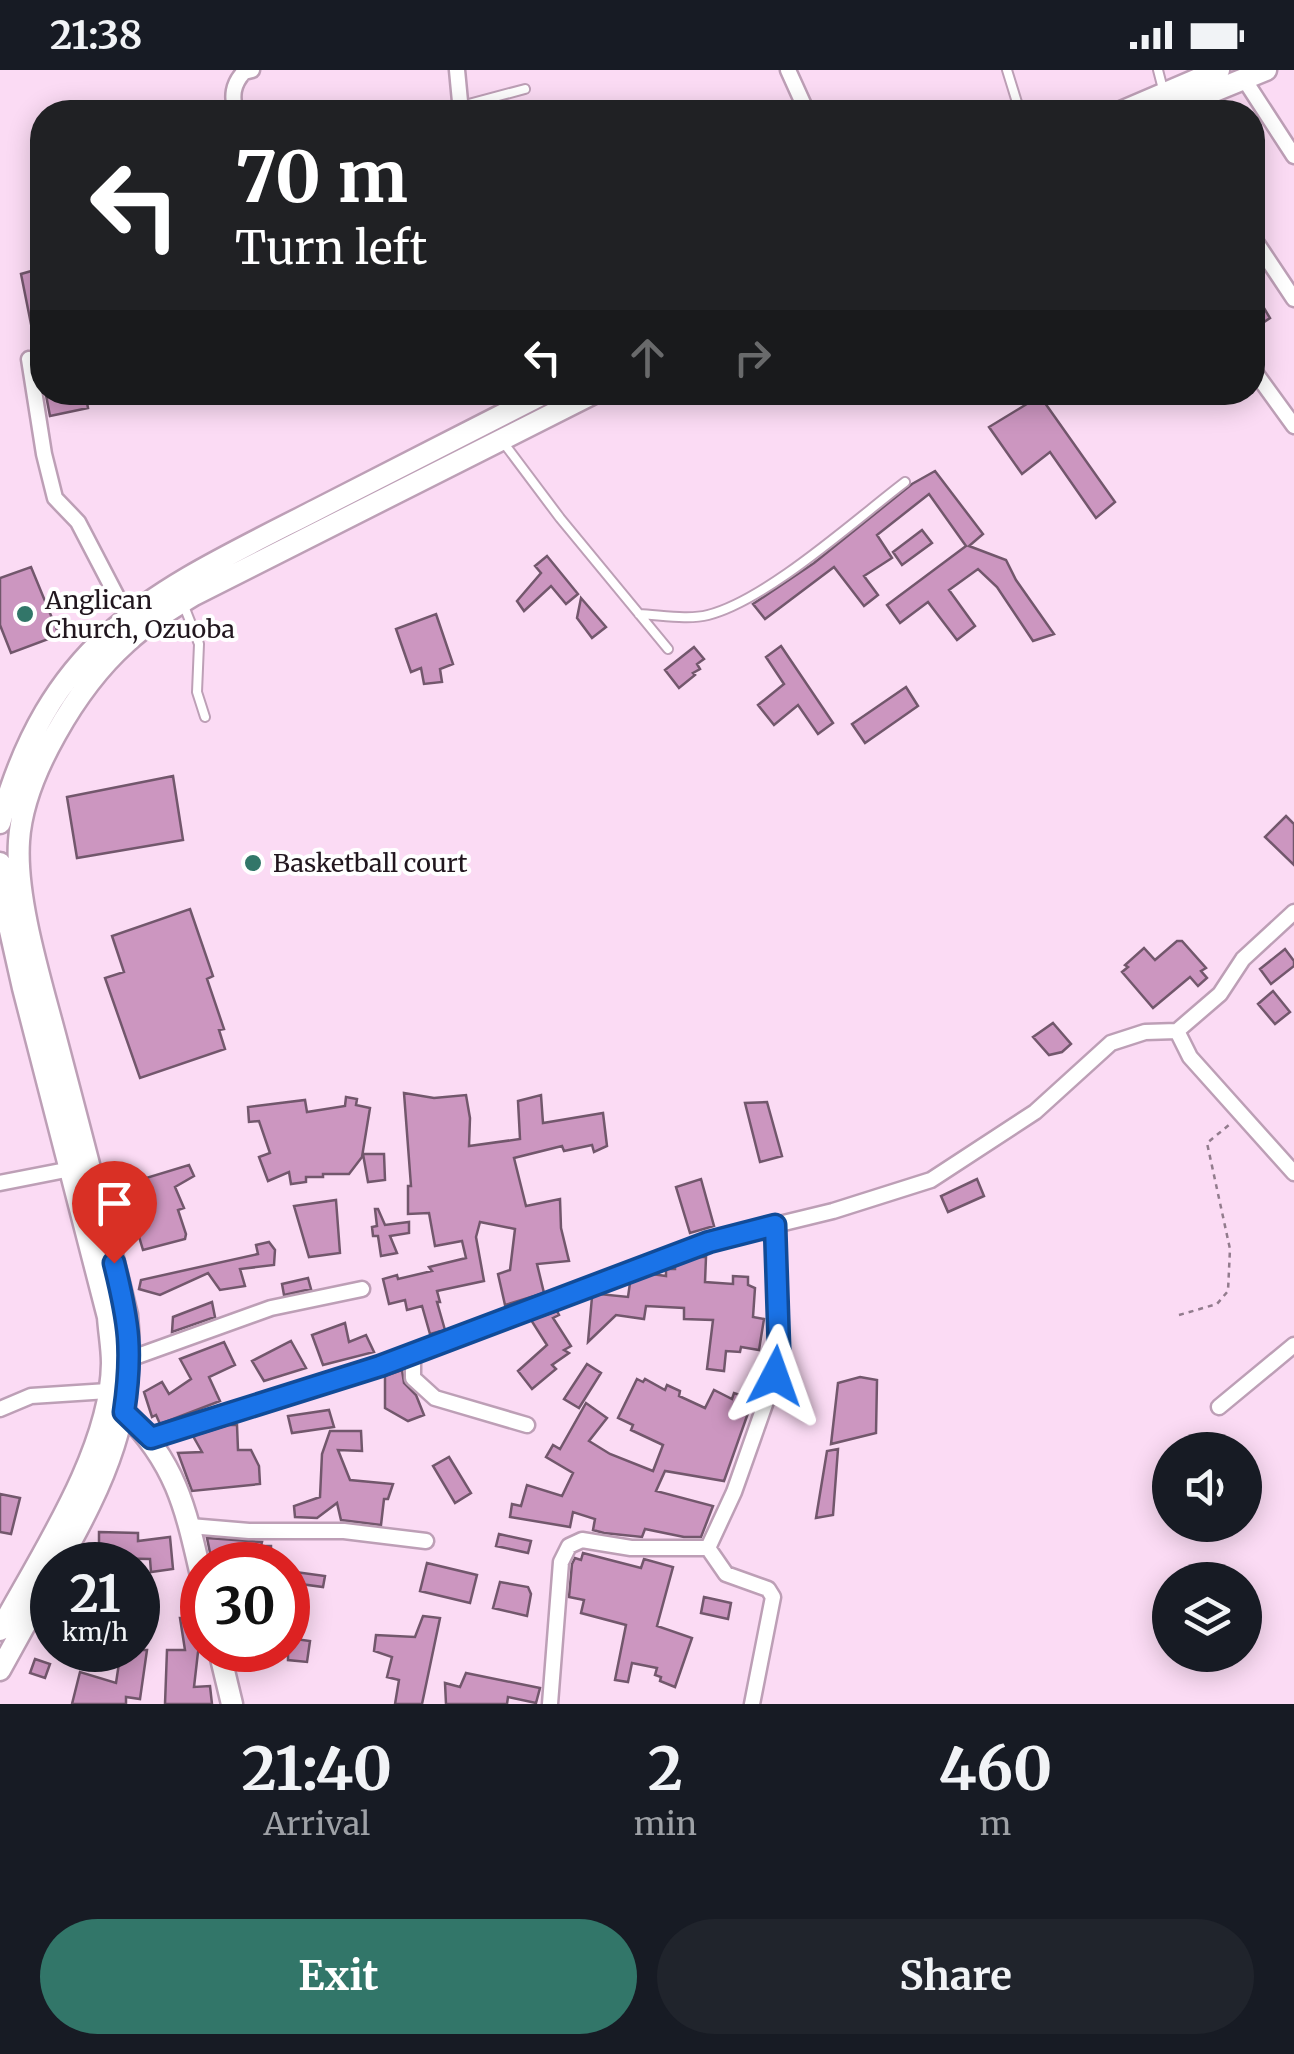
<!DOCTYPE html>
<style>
body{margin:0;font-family:Merriweather,serif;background:#20242c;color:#f1f3f6;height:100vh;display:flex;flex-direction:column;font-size:38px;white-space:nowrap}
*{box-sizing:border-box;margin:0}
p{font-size:32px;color:#9ea1a6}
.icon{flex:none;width:55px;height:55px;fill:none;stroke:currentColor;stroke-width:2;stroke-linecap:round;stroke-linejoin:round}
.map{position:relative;height:1634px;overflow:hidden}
.details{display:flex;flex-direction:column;background:#171b24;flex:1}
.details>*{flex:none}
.hud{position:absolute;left:30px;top:30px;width:1235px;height:305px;border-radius:40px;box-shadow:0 5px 25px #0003;background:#202124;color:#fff;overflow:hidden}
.fabs{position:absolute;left:1152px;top:1362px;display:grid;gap:20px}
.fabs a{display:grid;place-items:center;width:110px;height:110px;border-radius:50%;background:#171b24;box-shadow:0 5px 25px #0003;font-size:50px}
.speed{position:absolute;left:30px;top:1472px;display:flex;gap:20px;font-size:50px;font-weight:700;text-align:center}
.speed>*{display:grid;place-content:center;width:130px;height:130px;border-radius:50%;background:#171b24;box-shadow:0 5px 25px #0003;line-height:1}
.speed small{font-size:25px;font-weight:400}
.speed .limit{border:15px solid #d22;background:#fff;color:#111}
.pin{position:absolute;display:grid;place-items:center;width:85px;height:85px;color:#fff;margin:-102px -42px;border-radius:50% 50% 50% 0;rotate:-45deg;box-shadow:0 0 10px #0007}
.pin .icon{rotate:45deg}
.me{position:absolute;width:110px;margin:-55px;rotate:4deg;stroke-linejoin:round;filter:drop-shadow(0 0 8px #0008)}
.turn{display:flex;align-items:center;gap:35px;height:210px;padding:0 40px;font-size:45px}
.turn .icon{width:130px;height:130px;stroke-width:2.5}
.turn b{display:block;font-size:70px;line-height:85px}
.lanes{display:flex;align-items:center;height:95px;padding:0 40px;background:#0003;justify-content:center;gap:50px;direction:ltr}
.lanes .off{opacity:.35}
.eta{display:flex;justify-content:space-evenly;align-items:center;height:170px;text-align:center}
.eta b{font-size:60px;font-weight:700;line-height:70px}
.action{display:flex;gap:20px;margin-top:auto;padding:20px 40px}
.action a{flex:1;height:115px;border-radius:60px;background:#327669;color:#fff;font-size:40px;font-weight:700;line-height:115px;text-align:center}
.action a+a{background:#20242c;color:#f1f3f6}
.status{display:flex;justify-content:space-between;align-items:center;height:70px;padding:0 50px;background:#171b24;direction:ltr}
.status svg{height:28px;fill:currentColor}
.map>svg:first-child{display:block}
.building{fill:#cc96c0;stroke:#72576c;stroke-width:2.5}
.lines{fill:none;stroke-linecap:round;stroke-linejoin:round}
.lane-casing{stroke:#bd9fb6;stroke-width:12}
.street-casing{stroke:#bd9fb6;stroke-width:19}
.secondary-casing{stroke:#bd9fb6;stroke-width:25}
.path{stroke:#927c8d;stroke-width:2.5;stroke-dasharray:5 5;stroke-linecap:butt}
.lane{stroke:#fff;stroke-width:8}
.street{stroke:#fff;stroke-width:14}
.secondary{stroke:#fff;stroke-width:20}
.route-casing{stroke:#114b97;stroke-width:25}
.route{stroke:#1a73e8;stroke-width:18}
.poi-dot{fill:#327669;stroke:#fff;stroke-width:4}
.labels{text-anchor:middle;stroke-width:8;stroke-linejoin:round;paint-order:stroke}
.poi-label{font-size:25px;fill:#21161e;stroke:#fff;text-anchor:start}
</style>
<div class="status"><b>21:38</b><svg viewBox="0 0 49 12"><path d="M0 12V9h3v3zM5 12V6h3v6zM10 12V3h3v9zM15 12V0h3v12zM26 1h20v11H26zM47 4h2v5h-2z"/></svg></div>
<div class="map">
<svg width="1294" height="1634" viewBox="0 0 1294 1634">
<rect width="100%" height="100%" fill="#fbdbf4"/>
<path class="building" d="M42 198V278L36 279 21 204Z
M1252 218 1270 248 1252 260Z
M56 322H85L88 338 50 346 46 325Z
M1040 326 1115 432 1096 448 1050 382 1022 404 989 357Z
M935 401 983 464 969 476 1006 490 1016 510 1054 564 1033 571 997 517 978 499 949 520 975 556 957 570 928 532 900 553 887 535 966 476 929 424 877 465 892 488 864 506 878 525 864 536 834 497 765 549 753 534 814 493 912 414Z
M922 460 932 473 902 495 893 482Z
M547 486 578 524 566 534 551 516 524 541 517 531 541 503 535 496Z
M31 497 59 565 11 583 0 555V508Z
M581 528 606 557 592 568 577 548Z
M436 544 453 594 440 599 442 612 424 614 421 598 411 602 396 559Z
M781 576 833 653 818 664 798 635 774 655 758 635 784 614 766 587Z
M694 577 704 589 697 594 700 599 693 603 695 605 679 618 665 600Z
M906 617 918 636 865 673 852 654Z
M173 706 183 770 77 788 67 727Z
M1286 746 1294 754V795L1265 767Z
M190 839 213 906 207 909 224 959 219 960 225 979 140 1008 105 908 124 902 112 866Z
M1177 871H1182L1206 898 1201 901 1207 908 1198 916 1190 907 1153 938 1122 902 1128 897 1125 895 1144 878 1155 890Z
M1285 879 1294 891V896L1271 914 1260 899Z
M1273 921 1290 942 1275 954 1258 934Z
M1053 953 1071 974 1062 982 1049 985 1033 967Z
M404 1023 434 1028 466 1025 470 1048 469 1076 520 1069 518 1031 541 1025 543 1053 603 1043 607 1076 594 1082 592 1075 564 1081 562 1076 514 1088 526 1136 560 1129 561 1158 569 1191 537 1194 544 1223 505 1235 498 1204 510 1200 515 1159 480 1152 476 1167 484 1211 437 1221 440 1232H437L445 1260 430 1264 422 1236 407 1240 405 1230 389 1234 383 1209 397 1205 398 1209 432 1201 429 1197 466 1188 462 1171 435 1176 429 1143 408 1144V1116H411Z
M346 1027 357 1029 356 1035 370 1038 362 1087 349 1104H323V1107H306V1112L291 1114 289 1102 268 1111 259 1087 270 1083 259 1051 249 1052 248 1037 305 1030 307 1042 345 1036Z
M767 1032 782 1086 760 1092 745 1033Z
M363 1084H384L385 1110 368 1112Z
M189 1095 194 1106 175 1117 184 1138 178 1140 186 1164 185 1169 143 1180 135 1153 126 1156 120 1130 150 1123 146 1108Z
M701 1109 714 1156 690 1163 676 1117Z
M977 1109 984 1126 948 1142 941 1126Z
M336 1130 340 1183 309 1187 294 1136Z
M375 1139H378L385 1155 409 1152V1163L390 1166 397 1183 381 1186 378 1166H373L372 1157 377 1156Z
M269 1172 275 1180 274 1195 240 1199 245 1216 220 1220 208 1203 160 1225 139 1219 141 1210 258 1184 256 1175Z
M697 1187H706L705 1212 733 1214V1206L748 1207V1215L755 1218 753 1247 764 1249 759 1280 741 1277 740 1282 726 1281 724 1301 707 1299 713 1250 684 1249V1238L646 1236 644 1249 616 1245 588 1272 592 1227 599 1224 628 1227 630 1213 652 1204 666 1206V1199H675V1196Z
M308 1208 311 1219 284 1225 282 1214Z
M212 1232 215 1247 172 1262 173 1247Z
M557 1241 559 1245 553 1248 571 1276 564 1280 569 1283 552 1295 556 1299 532 1319 518 1301 547 1275 531 1250Z
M345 1253 349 1272 366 1265 374 1282 323 1295 312 1265Z
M291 1271 306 1298 264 1311 252 1291Z
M224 1272 235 1295 209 1307 220 1331 160 1354 156 1345 152 1347 144 1322 162 1312 169 1324 191 1309 180 1289Z
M587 1294 601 1303 579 1338 564 1329Z
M402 1300 404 1313 416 1325 424 1345 408 1351 385 1338V1306Z
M860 1307 877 1310 876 1363 831 1374 838 1313Z
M637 1309 643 1312 645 1309 665 1320 667 1315 680 1321 679 1326 705 1338 714 1320 732 1329 734 1323 753 1329 724 1411 665 1401 656 1421 713 1436 701 1467H684L645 1459 642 1467 604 1463 593 1460 595 1449 573 1442 570 1457 510 1447 512 1434 521 1436 527 1415 562 1426 573 1403 546 1387 553 1375 560 1379 586 1333 607 1348 589 1371 610 1384 653 1401 663 1375 631 1360 633 1355 618 1348Z
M329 1340 334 1357 292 1363 288 1346Z
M228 1355H237L238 1380H251L259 1396 260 1414 192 1421 178 1383 202 1382 193 1366Z
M330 1361H361L362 1381 338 1380 350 1410 393 1414 388 1429H384L381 1455 341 1450 337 1433 317 1448 295 1447 294 1436 320 1427 322 1384Z
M838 1379 833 1445 816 1448 827 1381Z
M449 1387 471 1423 455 1433 433 1396Z
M0 1424 20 1428 11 1464 0 1462Z
M99 1462 138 1463V1471L170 1467 173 1499 151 1502 150 1489 99 1488Z
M499 1464 531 1471 528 1483 496 1476Z
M207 1468 262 1472 261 1476H271V1495L212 1492Z
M583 1483 641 1498 644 1489 673 1497 657 1556 692 1568 675 1617 660 1611 661 1607 655 1605 657 1598 632 1593 628 1612 615 1610 626 1555 581 1543 584 1530 569 1527 572 1494 575 1488 581 1490Z
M427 1493 477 1505 470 1533 420 1521Z
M288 1501 325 1506 323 1517 300 1514 295 1552H288Z
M500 1512 528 1517 531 1524 527 1546 493 1538Z
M704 1527 731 1533 728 1549 701 1543Z
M423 1546 440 1548 422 1634H395L399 1610 387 1607 392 1587 374 1581 376 1565 415 1567Z
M180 1548H195L198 1567 202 1574 198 1582 194 1617 210 1616 212 1634H165L167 1580H185Z
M288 1568 310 1571 307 1592 288 1590Z
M121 1580H147L140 1629 126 1627V1634H72L80 1602 116 1613Z
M35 1589 50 1594 45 1608 30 1603Z
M466 1603 540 1618 536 1633 508 1627 507 1634H446L445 1613 460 1617Z"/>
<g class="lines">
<defs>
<path id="lane" d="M1007 0 1020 42
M1158 0 1164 23
M461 36 525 19
M503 372 560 448 668 579
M184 536 199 574 197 622 205 647
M639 544C661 545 688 550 708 545 767 530 855 450 905 412"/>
<path id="street" d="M457 0 461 42
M788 0 807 42
M1244 9 1294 86
M235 42C232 26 232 15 244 2L252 0
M1252 166 1294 229
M29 289 44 384 55 428 78 452 127 546
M1252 298 1294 356
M1177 961 1190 987 1294 1103
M0 1113 71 1099
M413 1284V1308L435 1328 527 1355
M132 1288 271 1238 362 1219
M1219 1337 1294 1275
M0 1339 31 1326 108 1321
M151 1368 380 1297 709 1171 833 1141 931 1110 1035 1042 1111 973 1145 962 1177 961 1220 924 1243 889 1294 842
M190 1456 249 1461H344L426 1471
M708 1478 734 1422 775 1306 779 1277 775 1155
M550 1634 561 1492 569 1476 582 1470 631 1478H708L726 1504 768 1519 773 1527 752 1634"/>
<path id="secondary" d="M1121 42 1219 0
M1163 42 1266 0
M0 753C52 564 156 522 316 440 393 401 470 361 547 322
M0 793 2 825 23 918 108 1247C109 1262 112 1278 112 1293 111 1380 41 1485 0 1560
M124 1342C177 1394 186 1440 202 1510
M58 1495C105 1411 137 1344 127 1245 105 1154 81 1063 57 972 42 914 15 830 19 771 23 706 78 616 126 573 146 554 171 539 194 525L596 322
M219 1580 232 1634
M0 1600 52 1506"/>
</defs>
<use href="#lane" class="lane-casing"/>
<use href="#street" class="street-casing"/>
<use href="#secondary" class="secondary-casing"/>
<path class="path" d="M1179 1245 1217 1234 1228 1221 1230 1179 1207 1073 1229 1055"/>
<use href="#lane" class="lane"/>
<use href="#street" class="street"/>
<use href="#secondary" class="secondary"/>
</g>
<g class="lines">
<defs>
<path id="route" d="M114 1193C129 1253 133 1281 124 1342L151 1368 380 1296 709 1172 775 1155 779 1278 775 1306"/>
</defs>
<use href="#route" class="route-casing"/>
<use href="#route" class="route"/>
</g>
<g class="poi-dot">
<circle cx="25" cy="544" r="10"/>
<circle cx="253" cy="793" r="10"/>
</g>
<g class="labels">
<g class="poi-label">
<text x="45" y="539">Anglican<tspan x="45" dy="29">Church, Ozuoba</tspan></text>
<text x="273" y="802">Basketball court</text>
</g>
</g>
</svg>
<div class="fabs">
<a><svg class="icon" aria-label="sound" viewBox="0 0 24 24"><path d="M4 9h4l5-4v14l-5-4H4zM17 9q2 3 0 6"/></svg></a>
<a><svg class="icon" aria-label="layers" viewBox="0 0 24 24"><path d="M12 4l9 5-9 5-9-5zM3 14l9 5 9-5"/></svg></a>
</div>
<div class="speed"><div>21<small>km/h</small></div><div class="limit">30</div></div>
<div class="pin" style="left:114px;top:1193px;background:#d93025"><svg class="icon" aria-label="arrive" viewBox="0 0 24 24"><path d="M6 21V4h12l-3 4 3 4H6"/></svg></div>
<svg class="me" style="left:775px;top:1306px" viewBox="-20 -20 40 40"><path d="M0-17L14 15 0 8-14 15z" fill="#1a73e8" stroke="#fff" stroke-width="4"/></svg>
<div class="hud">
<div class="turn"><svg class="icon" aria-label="left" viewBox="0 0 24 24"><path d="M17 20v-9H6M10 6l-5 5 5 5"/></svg><div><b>70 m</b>Turn left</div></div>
<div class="lanes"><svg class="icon" aria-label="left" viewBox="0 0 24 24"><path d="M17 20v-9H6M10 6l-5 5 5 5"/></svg><svg class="icon off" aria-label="ahead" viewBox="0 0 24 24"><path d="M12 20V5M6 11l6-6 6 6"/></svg><svg class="icon off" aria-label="right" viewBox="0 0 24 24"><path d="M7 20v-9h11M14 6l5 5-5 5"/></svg></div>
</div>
</div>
<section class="details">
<div class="eta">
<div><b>21:40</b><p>Arrival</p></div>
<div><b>2</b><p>min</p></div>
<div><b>460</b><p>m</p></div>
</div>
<div class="action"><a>Exit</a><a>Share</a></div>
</section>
